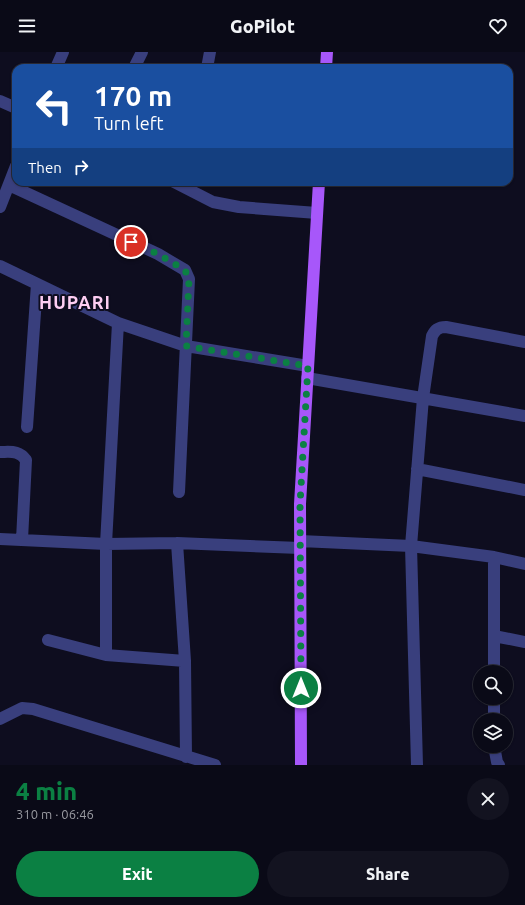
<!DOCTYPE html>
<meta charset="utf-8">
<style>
body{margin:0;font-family:Ubuntu,sans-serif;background:#131320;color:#f1f3f6;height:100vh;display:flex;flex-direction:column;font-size:15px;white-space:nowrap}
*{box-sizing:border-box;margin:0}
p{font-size:13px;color:#999aa1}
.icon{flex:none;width:22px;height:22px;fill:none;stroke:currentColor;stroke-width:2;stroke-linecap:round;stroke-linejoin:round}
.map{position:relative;height:713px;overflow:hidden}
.panel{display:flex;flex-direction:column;background:#0a0a17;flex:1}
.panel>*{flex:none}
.banner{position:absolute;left:12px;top:12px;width:501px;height:122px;border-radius:12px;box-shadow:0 1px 3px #0004,0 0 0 1px #2a2b36;background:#1a4fa0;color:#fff;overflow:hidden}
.controls{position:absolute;left:473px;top:613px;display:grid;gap:8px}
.controls a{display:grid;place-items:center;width:40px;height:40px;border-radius:50%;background:#0a0a17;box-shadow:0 1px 3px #0004,0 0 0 1px #2a2b36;font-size:20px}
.pin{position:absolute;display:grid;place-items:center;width:34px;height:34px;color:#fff;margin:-17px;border:2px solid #fff;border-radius:50%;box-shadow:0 1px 4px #0007}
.me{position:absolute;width:44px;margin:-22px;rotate:0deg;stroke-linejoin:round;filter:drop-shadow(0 0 3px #0008)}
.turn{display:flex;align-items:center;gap:14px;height:84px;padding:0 16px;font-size:18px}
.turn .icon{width:52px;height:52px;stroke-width:2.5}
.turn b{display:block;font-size:28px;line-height:34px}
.then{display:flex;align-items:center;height:38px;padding:0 16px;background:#0003;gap:8px;font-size:15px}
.round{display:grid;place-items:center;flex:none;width:42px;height:42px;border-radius:21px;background:#131320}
.summary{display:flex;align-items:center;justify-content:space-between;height:68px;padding:0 16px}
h1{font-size:24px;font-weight:800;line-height:30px;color:#0b8043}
.button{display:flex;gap:8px;margin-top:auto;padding:8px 16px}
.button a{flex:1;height:46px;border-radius:24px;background:#0b8043;color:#fff;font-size:16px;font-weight:800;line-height:46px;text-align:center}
.button a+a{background:#131320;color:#f1f3f6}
header{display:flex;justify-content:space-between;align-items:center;height:52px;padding:0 16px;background:#0a0a17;font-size:18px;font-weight:800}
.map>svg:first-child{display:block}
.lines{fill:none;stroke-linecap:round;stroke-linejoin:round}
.minor{stroke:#393f7d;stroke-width:12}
.major{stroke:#a757fa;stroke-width:12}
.route{stroke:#0b8043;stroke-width:7;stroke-dasharray:0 12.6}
.labels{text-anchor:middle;stroke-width:4;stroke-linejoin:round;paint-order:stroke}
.district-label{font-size:18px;font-weight:bold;letter-spacing:1px;fill:#fecef3;stroke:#0e0d1f}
</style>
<header><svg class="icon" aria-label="menu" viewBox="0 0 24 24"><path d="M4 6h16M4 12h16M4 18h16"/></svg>GoPilot<svg class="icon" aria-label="heart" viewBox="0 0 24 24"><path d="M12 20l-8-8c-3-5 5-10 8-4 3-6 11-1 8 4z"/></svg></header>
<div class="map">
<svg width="525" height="713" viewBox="0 0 525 713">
<rect width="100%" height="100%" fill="#0e0d1f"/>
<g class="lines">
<path class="minor" d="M56 16 63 0
M134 16 142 0
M207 16 210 0
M0 49 16 56
M174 130 213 150 239 155 317 161
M9 133 158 202 185 218 189 227 179 440
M0 155 16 114
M0 214 118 271 186 294 308 314
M307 326 525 364
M27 375 37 232
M0 400C11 400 19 398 26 408L22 488
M417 417 525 438
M0 487 106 492 177 491 300 496
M300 489 411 494 494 505 525 512
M177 491 185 609 186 705
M494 505V620
M494 584 525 590
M48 588 106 603 185 609
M106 603V492L118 271
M494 646V668
M0 667 22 656 33 657 215 713
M494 694 497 710 499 713
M417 713 411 494 423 346 432 284C435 278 438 275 446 275L525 290"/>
<path class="major" d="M326 16 327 0
M301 713 300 452 319 130"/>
</g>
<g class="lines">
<path class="route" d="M131 190 158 202 185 218 189 227 186 294 308 314 300 452 301 636"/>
</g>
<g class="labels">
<g class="district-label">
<text x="75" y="257">HUPARI</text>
</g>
</g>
</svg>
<div class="controls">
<a><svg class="icon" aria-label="search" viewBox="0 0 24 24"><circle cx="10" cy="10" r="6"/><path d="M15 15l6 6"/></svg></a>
<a><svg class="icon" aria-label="layers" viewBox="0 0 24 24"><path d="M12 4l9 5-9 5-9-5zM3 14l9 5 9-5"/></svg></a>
</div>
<div class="pin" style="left:131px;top:190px;background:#d93025"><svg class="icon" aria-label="arrive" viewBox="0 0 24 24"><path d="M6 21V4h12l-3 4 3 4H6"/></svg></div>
<svg class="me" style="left:301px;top:636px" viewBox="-20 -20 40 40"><circle r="17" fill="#0b8043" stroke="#fff" stroke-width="3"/><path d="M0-11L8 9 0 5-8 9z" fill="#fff"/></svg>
<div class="banner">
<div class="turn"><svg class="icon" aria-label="left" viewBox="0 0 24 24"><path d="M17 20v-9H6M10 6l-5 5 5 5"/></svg><div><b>170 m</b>Turn left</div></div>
<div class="then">Then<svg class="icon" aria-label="right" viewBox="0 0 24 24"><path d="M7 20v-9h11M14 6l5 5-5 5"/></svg></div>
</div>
</div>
<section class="panel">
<div class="summary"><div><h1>4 min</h1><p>310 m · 06:46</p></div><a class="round"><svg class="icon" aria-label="close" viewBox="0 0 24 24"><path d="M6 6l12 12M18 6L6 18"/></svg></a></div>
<div class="button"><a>Exit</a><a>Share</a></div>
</section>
